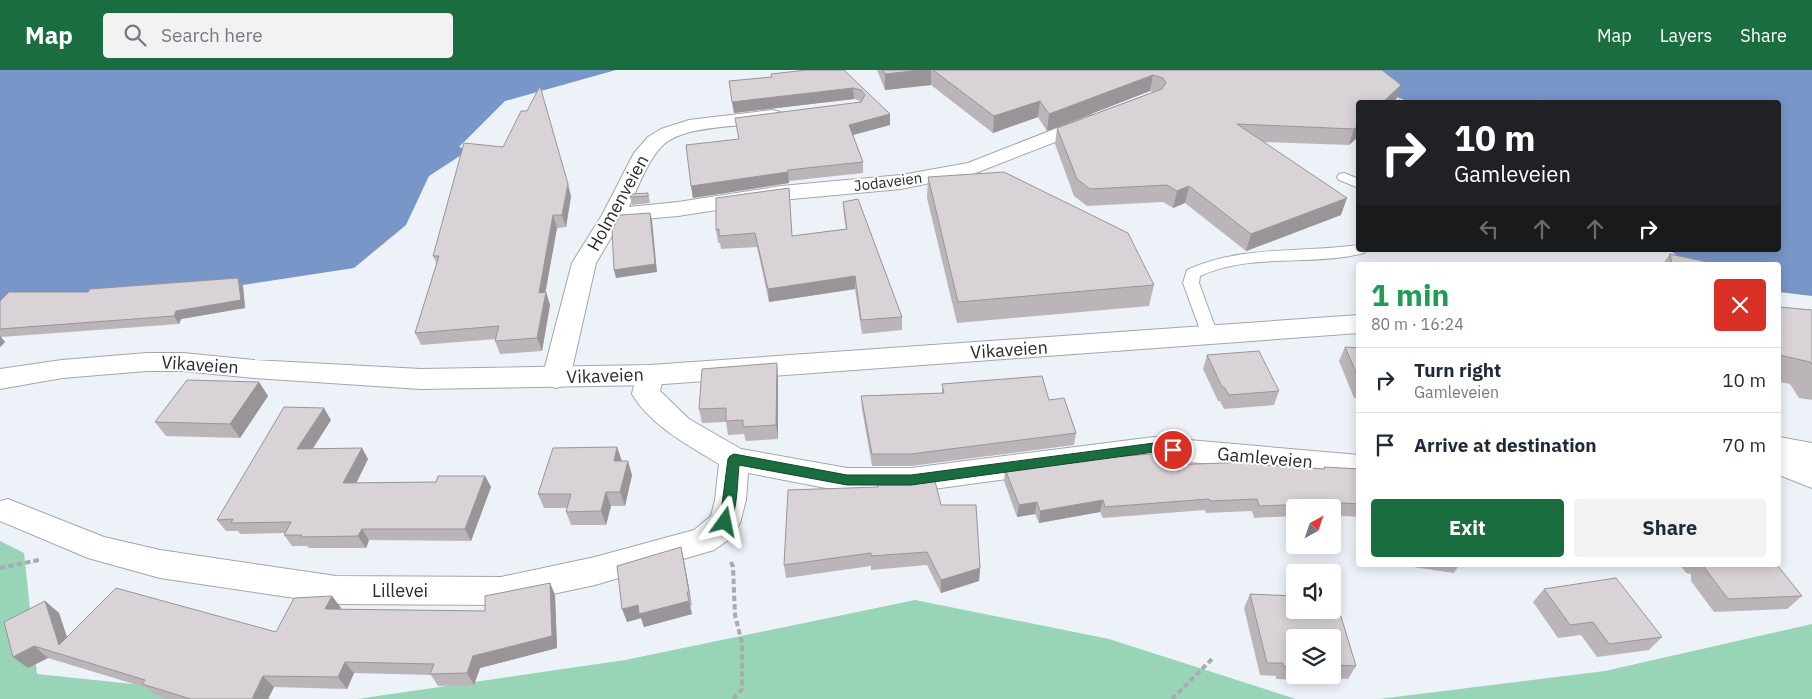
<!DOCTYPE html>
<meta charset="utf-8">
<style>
body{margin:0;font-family:"IBM Plex Sans",sans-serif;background:#f2f2f3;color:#1f2937;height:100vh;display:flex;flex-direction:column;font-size:19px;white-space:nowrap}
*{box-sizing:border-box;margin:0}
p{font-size:16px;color:#747a83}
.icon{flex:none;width:28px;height:28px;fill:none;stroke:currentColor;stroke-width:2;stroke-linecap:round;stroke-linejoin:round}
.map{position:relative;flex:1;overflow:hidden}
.side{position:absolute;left:1356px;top:192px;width:425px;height:305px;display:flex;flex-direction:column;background:#fff;border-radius:5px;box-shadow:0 2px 12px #0003}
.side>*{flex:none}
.top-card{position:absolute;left:1356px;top:30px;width:425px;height:152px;border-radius:5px;box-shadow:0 2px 12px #0003;background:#202124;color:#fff;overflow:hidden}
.needle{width:32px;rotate:40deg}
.controls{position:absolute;left:1286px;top:429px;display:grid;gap:10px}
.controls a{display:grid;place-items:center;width:55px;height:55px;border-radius:5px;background:#fff;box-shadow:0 2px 12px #0003;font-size:25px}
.pin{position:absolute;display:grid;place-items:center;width:42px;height:42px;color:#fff;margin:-21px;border:2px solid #fff;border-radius:50%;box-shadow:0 1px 5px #0007}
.me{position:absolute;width:55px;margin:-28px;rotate:12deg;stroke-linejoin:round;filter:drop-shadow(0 0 4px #0008)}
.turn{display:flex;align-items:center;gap:18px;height:105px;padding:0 15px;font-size:22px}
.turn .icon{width:65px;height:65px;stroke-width:2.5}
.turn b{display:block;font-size:35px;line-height:42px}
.lanes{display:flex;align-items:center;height:48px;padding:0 15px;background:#0003;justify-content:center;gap:25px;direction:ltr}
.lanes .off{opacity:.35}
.round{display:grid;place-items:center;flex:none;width:52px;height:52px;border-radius:5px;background:#f2f2f3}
.overview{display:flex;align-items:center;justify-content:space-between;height:85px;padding:0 15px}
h1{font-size:30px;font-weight:700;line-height:38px;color:#1e9e55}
.cta{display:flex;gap:10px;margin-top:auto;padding:10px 15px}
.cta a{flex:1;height:58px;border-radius:5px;background:#1a6d3f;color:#fff;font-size:20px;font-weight:700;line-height:58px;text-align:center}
.cta a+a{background:#f2f2f3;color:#1f2937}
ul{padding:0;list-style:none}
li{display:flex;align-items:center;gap:15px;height:65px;padding:0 15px;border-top:1px solid #e0e1e3}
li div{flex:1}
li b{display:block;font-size:19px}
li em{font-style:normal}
header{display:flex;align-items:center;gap:30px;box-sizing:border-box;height:70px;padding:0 25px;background:#1a6d3f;color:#fff}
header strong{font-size:24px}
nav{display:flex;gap:28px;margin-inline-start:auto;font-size:18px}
.search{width:350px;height:45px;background:#f2f2f3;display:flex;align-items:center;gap:12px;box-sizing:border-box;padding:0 18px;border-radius:5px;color:#747a83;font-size:19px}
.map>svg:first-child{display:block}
.green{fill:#97d5b6}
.water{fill:#7996c9}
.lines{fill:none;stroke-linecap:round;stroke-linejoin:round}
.service-casing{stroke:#a2a6ac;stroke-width:2}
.minor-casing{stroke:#a2a6ac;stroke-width:2}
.secondary-casing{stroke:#a2a6ac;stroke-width:2}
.path-far1{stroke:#a7aaaf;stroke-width:2.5;stroke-dasharray:4 2;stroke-linecap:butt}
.path{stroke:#a7aaaf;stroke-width:4;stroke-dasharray:5.5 3;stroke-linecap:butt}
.service{fill:#fff;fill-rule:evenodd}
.minor{fill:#fff;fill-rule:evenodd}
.secondary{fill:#fff;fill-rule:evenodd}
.wall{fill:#bbb5ba;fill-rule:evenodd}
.shaded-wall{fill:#989497}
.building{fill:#d9d3d8;stroke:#989497}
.route{fill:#1a6d3f;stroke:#114729}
.labels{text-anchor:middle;stroke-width:4;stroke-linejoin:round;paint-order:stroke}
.far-street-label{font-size:15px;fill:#292b2d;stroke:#fff}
.street-label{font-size:18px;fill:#292b2d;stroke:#fff}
</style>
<header>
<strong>Map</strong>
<div class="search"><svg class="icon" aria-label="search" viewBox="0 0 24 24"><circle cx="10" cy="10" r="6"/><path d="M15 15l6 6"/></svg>Search here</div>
<nav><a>Map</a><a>Layers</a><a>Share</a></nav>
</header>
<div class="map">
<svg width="1812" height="629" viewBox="0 0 1812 629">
<rect width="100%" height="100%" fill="#edf2f8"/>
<path class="green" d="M0 471 24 483 37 604 274 629H0Z
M915 530 1109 569 1296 629H357L625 590Z
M1812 554V629H1379L1605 601Z"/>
<path class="water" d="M0 0H616L505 31 459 77 469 80 429 106 406 155 354 198 196 222 0 239Z
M1365 0H1812V226L1779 222V195H1695L1668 180H1779V32H1409L1397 27Z"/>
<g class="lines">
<defs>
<path id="service" d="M1344 103 1359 109V118L1339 110 1337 107 1339 104Z
M1359 175V180H1367L1364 183C1310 197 1252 182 1200 206L1199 213 1218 265 1216 269 1210 271 1204 269 1202 265 1183 213 1187 200C1241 175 1301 183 1359 175Z"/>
<path id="minor" d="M773 40 780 42 783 46 780 50C748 58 685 53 662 76 648 90 637 119 629 137L678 132 781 116 901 105 968 93 1085 47 1092 45 1099 47 1102 51 1099 55 973 104 901 119 781 130 678 146 621 151 596 193 570 308 566 315 556 318 546 315 542 308 572 193 602 145 634 83 648 67 661 59 689 50Z
M650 295 660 298 664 305 660 321 689 349 741 379 847 398H911L1154 367 1359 385V407L1154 389 911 422H847L748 403 746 430 740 453 731 468 714 480 595 515 501 535 336 534 160 508 88 488 0 451V431L8 429 104 467 160 480 336 506 501 507 595 487 694 460 711 446 715 430 719 394C688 375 651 356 632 324L636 305 640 298Z
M1779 367 1812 373V395L1779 389Z"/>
<path id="secondary" d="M1359 245V263L650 315 421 319 254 308 183 301H147L62 308 0 319V299L62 290 147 283H183L254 290 421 299 650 295Z
M1779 382 1812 394V418L1779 405Z"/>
</defs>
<use href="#service" class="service-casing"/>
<use href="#minor" class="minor-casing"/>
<use href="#secondary" class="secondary-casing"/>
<path class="path-far1" d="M1394 26 1401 32
M1536 32 1543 30"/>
<path class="path" d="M731 492 733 497 735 545 742 573V619L733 629
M0 498 39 490
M1172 629 1214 587"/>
<use href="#service" class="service"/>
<use href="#minor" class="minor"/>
<use href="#secondary" class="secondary"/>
</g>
<path class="wall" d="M844 0 890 55 853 65 863 92V103L789 111V113L693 128 691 116 738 69 861 31 854 29 734 43 729 11Z
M877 0H1382L1395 31 1394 32H1359V66L1349 75 1263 72 1341 145 1246 181 1185 133 1173 138 1163 132 1087 136 1074 126 1055 74 1057 58 1153 22 1150 21 1047 61 1038 47 993 63 931 15 885 20Z
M928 107 1154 215 1149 236 957 253 927 128Z
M789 118 792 166 846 159 844 146 843 132 902 247V260L862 264 855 219 769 232 757 177 721 179 720 173H718L716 160Z
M648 123 650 133 632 135 630 127Z
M571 126 566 157 557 158 545 222H546L550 235 542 281 500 284 495 271 496 269 421 275 415 263 437 194 433 186Z
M1670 184 1721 195H1662Z
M238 208 243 216 245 238 181 249 179 254 1 267 5 272 0 277V231L88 222Z
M1779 237 1812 240V330L1799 328 1790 314 1779 312Z
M1345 277 1359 278V328H1354L1339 291Z
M1207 285 1279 321 1274 335 1224 339 1220 331H1218L1203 299Z
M778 307V369L746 371 744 364 728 365 726 352 702 353 699 339Z
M259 312 268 326 240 368 166 366 155 352Z
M942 314 1049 330 1076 363 1074 375 911 396H872L862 339 861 326 942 323Z
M331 350 312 379 362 378 368 389 356 413 436 412 485 406 491 417 471 471 369 470 366 478H309L307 476H292L284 465 285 463 240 464 238 461H226L217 450Z
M622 391 632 405 625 436H611L606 455H571L566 442 567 438H544L538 424Z
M1251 394 1324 399V397L1359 399V447L1332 445V438H1295V446L1254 448 1252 441 1206 443 1205 440 1103 448 1100 442 1039 453 1035 444 1017 447 1004 411 1005 399 1170 395Z
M877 410 941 435 980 498 979 511 941 523 927 495 871 500V496L786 508 784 495 877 417Z
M681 477 684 491 692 535 690 536 692 544 644 557 641 548 627 552Z
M1399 495H1459L1454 503Z
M1680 495H1777L1802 526 1787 539 1714 542 1691 511V504L1686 503Z
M550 513 555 525 557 578 480 598 474 615 438 616 431 605 354 603 347 619 274 617 268 629H167L155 625 147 618 48 588 28 598 13 587 45 531 59 543 67 567 276 562 332 526 341 538 340 539 485 541Z
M1544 519 1662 567 1649 580 1597 587 1581 565 1558 568 1533 532Z
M1250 524 1295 526V540H1332V527H1335L1356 596 1348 609 1330 608 1328 611 1276 609V606L1260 605 1244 538ZM1295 568H1332V605H1295Z"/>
<path class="shaded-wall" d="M922 0H931V15L885 20V4Z
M1153 5 1150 21 1047 61 1049 44Z
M1401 15 1395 31 1394 32H1383Z
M853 18 854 29 734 43 732 32Z
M1040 31 1038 47 993 63 994 46Z
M890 44V55L849 66V55Z
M1359 55V66L1349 75 1354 59Z
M788 102 789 113 693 128 691 116Z
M568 114 571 126 566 157 562 145Z
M1189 116 1185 133 1173 138 1177 121Z
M1347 128 1341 145 1246 181 1251 164Z
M650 143 652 150 657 202 616 208 614 200Z
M553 145 557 158 543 236 539 223Z
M855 206V219L769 232 768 219Z
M238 208 243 216 245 238 181 249 179 254 174 246 176 241Z
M546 222 550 235 542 281 537 268Z
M0 266 5 272 0 277Z
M777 293 778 307V369L776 355Z
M259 312 268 326 240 368 230 354Z
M324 338 331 350 305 391 297 379Z
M617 377 622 391H614Z
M362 378 368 389 351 424 343 413Z
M628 391 632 405 625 436 620 422Z
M485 406 491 417 471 471 465 459Z
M606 422 611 436 606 455 601 441Z
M1103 430 1100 442 1039 453 1040 441Z
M1037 432 1035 444 1017 447 1019 435Z
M362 459 369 470 366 478 358 466Z
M681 477 684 491 692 535 689 522Z
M980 498 979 511 941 523V510Z
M550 513 555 525 557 578 480 598 474 615 467 603 473 586Z
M687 522 692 544 644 557 641 548 627 552 622 539Z
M332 526 341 538 334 550 325 539Z
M45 531 59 543 73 586 59 575Z
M34 576 48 588 28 598 13 587Z
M345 592 354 603 347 619 338 607Z
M263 606 274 617 268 629H252Z"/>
<path class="building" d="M807 0H844L890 44 849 55 863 92 788 100V102L691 116 686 75 739 69 735 48 861 32 865 25 861 20 853 18 732 32 729 11 772 7 771 4Z
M883 0H922L885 4Z
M933 0H1382L1401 15 1383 32H1359V55L1354 59 1237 54 1347 128 1251 164 1189 116 1177 121 1167 115 1090 119 1077 109 1057 58 1162 19 1166 13 1163 8 1153 5 1049 44 1040 31 994 46Z
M540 16 568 114 562 145H553L539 223 546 222 537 268 495 271 499 256 415 263 439 186H433L464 73 503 77 521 41H527Z
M1004 102 1128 163 1154 215 958 232 928 107Z
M789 118 792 166 847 159 843 132 858 129 902 247 861 250 855 206 768 219 755 163 719 166V159L716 160V128Z
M648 123V126L630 127 632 124Z
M650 143 655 194 614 200 612 160 620 145Z
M1670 184 1721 195H1672Z
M238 208 241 230 176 241 174 246 0 259V231L9 222H88L90 219Z
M1779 237 1812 240V295L1810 292 1779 285Z
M1345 277 1359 278V309Z
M1259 281 1279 321 1229 325 1224 317H1222L1207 285Z
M777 293 776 355 743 357V350L726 351V338L699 339 702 299Z
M1042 306 1049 330 1064 328 1076 363 911 384H872L861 326 944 323 942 314Z
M187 310 259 312 230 354 155 352Z
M284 337 324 338 297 379 362 378 343 413 436 412 438 406H485L465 459H362L358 466 300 467 302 465H284L291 452 231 453 233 449 217 450Z
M617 377 614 391H628L620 422H606L601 441 566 442 571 424H538L553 378Z
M1165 383 1170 395 1250 392 1251 394 1325 399 1324 397 1359 399V434L1310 431 1309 434 1259 436 1257 429 1210 431 1209 429 1105 437 1103 430 1040 441 1037 432 1019 435 1005 399 1086 389Z
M934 407 941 435H976L980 498 941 510 927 482 871 486V483L784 495 788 420 878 417 877 410H911Z
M681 477 689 522H687L689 531 639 544 638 535 622 539 617 496Z
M1704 495H1777L1802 526 1728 529 1704 497Z
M1616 508 1662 567 1609 574 1593 552 1570 555 1544 519Z
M550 513 552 566 473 586 467 603 430 604 434 594 345 592 338 607 263 606 252 629H191L142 614 145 610 34 576 13 587 4 552 45 531 59 575 116 518 276 562 294 528 332 526 325 539 485 541V526Z
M1250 524 1295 526V540H1332V527H1335L1356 596 1335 595 1336 598H1332V568H1295V597L1283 596V593H1267Z"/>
<path class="route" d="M1154 373 1177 376 1179 380 1177 383 1154 382 911 415H847L739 395C737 414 738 438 729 456L725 457 720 456 718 452 721 442 728 389 730 386 734 384 847 405H911Z"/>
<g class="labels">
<g class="far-street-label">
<text transform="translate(888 112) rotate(-7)" y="5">Jodaveien</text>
</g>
<g class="street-label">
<text transform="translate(618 133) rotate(-61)" y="6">Holmenveien</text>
<text transform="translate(1009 280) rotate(-4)" y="6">Vikaveien</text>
<text transform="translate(200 295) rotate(4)" y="6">Vikaveien</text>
<text transform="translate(605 306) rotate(-2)" y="6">Vikaveien</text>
<text transform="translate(1265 388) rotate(5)" y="6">Gamleveien</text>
<text x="400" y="527">Lillevei</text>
</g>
</g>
</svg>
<div class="controls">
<a><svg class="needle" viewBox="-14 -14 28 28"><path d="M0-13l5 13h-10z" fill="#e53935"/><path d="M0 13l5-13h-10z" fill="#747a83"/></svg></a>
<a><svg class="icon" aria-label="sound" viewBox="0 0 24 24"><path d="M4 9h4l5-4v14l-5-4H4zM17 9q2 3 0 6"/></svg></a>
<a><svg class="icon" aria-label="layers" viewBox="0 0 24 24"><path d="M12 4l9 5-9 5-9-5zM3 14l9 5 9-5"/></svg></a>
</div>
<div class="pin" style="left:1173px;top:380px;background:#d93025"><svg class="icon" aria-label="arrive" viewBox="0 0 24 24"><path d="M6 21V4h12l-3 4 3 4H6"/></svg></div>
<svg class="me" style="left:725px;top:452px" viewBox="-20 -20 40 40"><path d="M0-17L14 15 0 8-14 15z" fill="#1a6d3f" stroke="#fff" stroke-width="4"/></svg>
<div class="top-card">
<div class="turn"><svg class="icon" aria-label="right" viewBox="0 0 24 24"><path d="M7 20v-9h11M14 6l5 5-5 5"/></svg><div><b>10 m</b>Gamleveien</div></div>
<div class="lanes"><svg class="icon off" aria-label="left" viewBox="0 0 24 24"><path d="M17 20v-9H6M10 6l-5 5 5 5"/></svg><svg class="icon off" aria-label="ahead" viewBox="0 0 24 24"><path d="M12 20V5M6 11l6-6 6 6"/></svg><svg class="icon off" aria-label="ahead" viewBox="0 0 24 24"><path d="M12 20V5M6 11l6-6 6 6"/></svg><svg class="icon" aria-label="right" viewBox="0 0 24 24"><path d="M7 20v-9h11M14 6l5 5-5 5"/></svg></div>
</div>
<section class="side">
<div class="overview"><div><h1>1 min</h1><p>80 m · 16:24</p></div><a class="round" style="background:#d93025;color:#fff"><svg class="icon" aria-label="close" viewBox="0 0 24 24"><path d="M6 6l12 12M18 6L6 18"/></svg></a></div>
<ul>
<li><svg class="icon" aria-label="right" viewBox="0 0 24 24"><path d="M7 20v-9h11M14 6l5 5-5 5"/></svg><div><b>Turn right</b><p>Gamleveien</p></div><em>10 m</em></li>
<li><svg class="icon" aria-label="arrive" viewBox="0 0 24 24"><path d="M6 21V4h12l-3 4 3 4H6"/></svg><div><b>Arrive at destination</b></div><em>70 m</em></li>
</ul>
<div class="cta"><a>Exit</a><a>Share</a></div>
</section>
</div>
